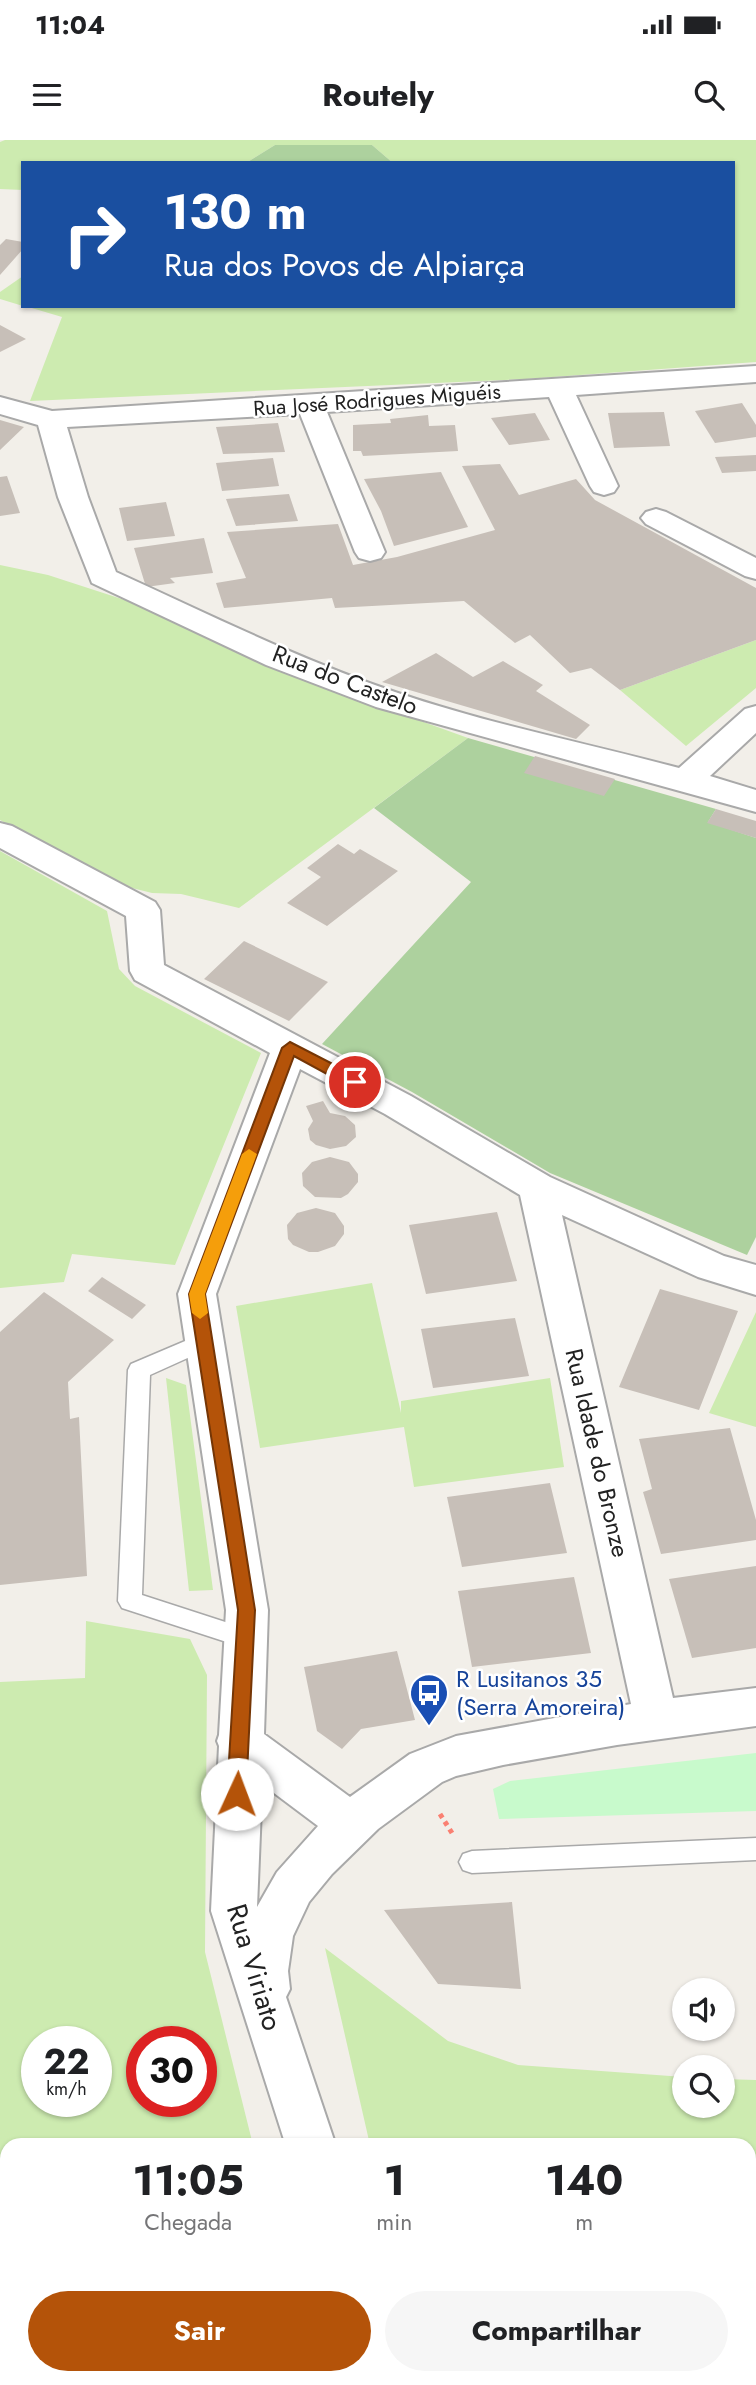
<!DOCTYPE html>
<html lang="pt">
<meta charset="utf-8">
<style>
body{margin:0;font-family:Jost,sans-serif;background:#f6f6f6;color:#202124;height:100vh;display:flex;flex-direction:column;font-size:26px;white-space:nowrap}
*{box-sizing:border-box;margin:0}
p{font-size:23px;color:#757577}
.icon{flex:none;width:38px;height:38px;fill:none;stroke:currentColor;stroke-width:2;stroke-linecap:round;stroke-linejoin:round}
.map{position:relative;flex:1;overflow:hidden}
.details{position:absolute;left:0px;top:1998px;width:756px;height:247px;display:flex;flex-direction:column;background:#fff;border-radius:21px 21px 0 0;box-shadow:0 2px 5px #0004}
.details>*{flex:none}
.banner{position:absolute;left:21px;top:21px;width:714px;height:147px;border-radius:0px;box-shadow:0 2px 5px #0004;background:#1a4fa0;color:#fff;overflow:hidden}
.controls{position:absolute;left:672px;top:1838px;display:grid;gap:14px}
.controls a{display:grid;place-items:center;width:63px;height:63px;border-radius:50%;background:#fff;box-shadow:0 2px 5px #0004;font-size:35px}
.speed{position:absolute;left:21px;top:1886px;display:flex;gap:14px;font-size:35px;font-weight:700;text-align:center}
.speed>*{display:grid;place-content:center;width:91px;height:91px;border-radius:50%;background:#fff;box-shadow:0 2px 5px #0004;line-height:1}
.speed small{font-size:18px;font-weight:400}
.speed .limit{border:10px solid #d22;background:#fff;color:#111}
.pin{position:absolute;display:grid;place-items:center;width:60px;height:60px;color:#fff;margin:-30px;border:4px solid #fff;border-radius:50%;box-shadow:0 2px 7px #0007}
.me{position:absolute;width:77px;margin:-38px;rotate:2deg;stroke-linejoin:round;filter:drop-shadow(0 0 5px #0008)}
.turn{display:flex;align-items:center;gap:24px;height:147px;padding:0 28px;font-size:32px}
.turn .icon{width:91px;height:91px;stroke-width:2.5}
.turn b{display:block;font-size:49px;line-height:60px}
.eta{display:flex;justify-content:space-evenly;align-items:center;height:119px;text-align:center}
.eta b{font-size:42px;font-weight:700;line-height:49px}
.button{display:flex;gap:14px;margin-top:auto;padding:14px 28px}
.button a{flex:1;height:80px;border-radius:42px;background:#b45309;color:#fff;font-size:28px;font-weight:700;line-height:80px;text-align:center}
.button a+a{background:#f6f6f6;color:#202124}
.status{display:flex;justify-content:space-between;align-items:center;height:49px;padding:0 35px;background:#fff;direction:ltr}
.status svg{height:19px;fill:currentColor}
header{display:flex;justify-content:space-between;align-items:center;height:91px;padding:0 28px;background:#fff;font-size:32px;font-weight:700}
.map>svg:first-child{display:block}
.grass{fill:#cdebb0;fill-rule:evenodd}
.forest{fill:#add19e}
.park{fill:#c8facc}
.building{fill:#c7bfb8}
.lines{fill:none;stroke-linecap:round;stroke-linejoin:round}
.service-casing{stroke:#a9a9a9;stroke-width:3}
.minor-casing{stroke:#a9a9a9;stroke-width:4}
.path{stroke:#fa8072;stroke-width:5;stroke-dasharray:4.5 4.5;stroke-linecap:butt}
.service{fill:#fff;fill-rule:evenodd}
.minor{fill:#fff;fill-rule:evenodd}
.route{fill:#b45309;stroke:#753606;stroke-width:2}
.slow{fill:#f59e0b}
.labels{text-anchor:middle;stroke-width:5;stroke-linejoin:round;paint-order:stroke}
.far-street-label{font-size:21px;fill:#222;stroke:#fff}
.street-label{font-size:24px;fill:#222;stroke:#fff}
.transit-label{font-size:24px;fill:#164399;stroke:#fff;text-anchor:start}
.near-street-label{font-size:28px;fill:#222;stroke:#fff}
</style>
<div class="status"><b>11:04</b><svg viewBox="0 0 49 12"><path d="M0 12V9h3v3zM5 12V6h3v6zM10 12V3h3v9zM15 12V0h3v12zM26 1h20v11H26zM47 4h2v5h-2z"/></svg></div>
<header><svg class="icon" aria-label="menu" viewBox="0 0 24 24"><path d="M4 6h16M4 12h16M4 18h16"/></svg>Routely<svg class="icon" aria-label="search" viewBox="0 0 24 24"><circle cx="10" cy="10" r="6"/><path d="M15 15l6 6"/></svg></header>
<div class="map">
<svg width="756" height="2245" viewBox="0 0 756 2245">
<rect width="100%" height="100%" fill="#f2efe9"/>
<path class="grass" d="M5 0H756V222L526 239 30 261 62 177 25 166H733V23H393L372 5H275L246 23H23V50L0 49V2Z
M23 136V166L0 159V152Z
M0 425 48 435 131 462 263 524 468 598 239 768 181 754 152 753 120 745 0 680Z
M756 500V548L686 606 620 550Z
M0 711 107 771 119 829 135 846 261 913 175 1125 72 1114 64 1142 0 1148Z
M372 1143 401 1273V1261L550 1238 564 1327 414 1347 404 1287 260 1308 236 1166Z
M756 1172V1287L709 1273Z
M166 1238 186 1245 213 1450 189 1451Z
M86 1481 190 1499 207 1535 205 1812 253 2005 7 2006V2238H310L312 2245H0V1542L85 1538ZM37 1902H96V1962H37ZM142 1902H201V1962H142Z
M325 1808 448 1901 518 1925 684 1937V1965H723V1939L756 1940V2245H426L425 2238H749V2006L370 2005Z"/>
<path class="forest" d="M275 5H372L393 23H246Z
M468 598 716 669 708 682 756 698V1097L747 1115 550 1033 412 952 322 904 471 742 374 668Z"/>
<path class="park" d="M756 1613V1671L499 1679 493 1649 510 1641Z"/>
<path class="building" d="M6 99 23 102V109L0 135V105Z
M0 185 26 199 0 212Z
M742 263 756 285V297L715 303 695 271Z
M664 272 670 306 614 308 608 273Z
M535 273 550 300 509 305 491 278Z
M428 275 429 286 455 285 458 311 363 316 361 311H353V285L391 283 390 279Z
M0 280 24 287 0 310Z
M278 283 285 312 223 314 216 287Z
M756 315V331L722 333 715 317Z
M273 318 279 346 222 351 216 323Z
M500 324 519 355 576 339 595 360 756 448V500L620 550 591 528 570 533 530 495 515 503 464 461 335 468 332 458 224 468 216 443 246 438 227 392 338 384 353 425 397 417 495 390 462 326Z
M441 332 468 387 394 406 381 371 364 339Z
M7 336 20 373 0 376V337Z
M289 354 298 381 236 386 226 359Z
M166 362 175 396 127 401 119 368Z
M204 398 213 433 170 438 175 443 146 447 134 408Z
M436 513 473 537 503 521 543 545 536 551 590 585 576 599 382 542Z
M535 616 615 639 604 656 524 633Z
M716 669 756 681V698L707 683Z
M338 704 354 714 360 709 398 731 327 786 287 763 321 737 307 728Z
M244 801 328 842 289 881 204 839Z
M323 961 330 973 345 976 355 985 356 997 346 1006 330 1009 316 1005 310 1000 308 989 313 981 306 966Z
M330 1017 349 1022 358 1034V1042L348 1054 341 1058 315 1057 303 1046 302 1033 312 1022Z
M316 1068 335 1073 344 1086V1094L335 1106 318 1112H309L293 1105 288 1099 287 1085 297 1073Z
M497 1072 517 1141 426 1154 409 1085Z
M102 1137 146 1165 132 1179 88 1151Z
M660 1149 738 1171 699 1270 619 1247Z
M44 1152 114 1200 68 1242 70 1279 79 1277 87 1436 0 1445V1192Z
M515 1178 529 1236 433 1248 421 1189Z
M730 1288 756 1380V1400L661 1414 643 1352 652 1349 639 1299Z
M550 1343 567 1413 462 1427 447 1357Z
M756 1426V1508L692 1518 669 1439Z
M574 1437 591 1513 472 1527 458 1451Z
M397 1511 415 1580 361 1589 342 1609 317 1591 304 1527Z
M512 1762 521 1849 438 1844 384 1770Z"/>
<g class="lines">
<defs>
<path id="service" d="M204 1193 212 1195 215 1201 212 1207 150 1235 142 1455 253 1491 257 1498 253 1505 245 1508 122 1468 118 1461 128 1230 131 1224Z
M756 1698V1720L472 1733 463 1730 459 1722 463 1714 472 1711Z"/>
<path id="minor" d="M756 226V242L576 255 618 346 614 352 604 355 594 352 590 346 549 257 327 272 385 412 381 418 370 421 359 418 355 412 300 274 67 287 88 357 116 432C208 474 299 519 395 552 488 584 585 603 679 628L745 569 756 566V593L710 636 756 650V672L376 567 266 525 92 443 58 357 38 285 0 274V257L52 271Z
M656 369 666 372 756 418V439L745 436 646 384 641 378 646 372Z
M0 683 12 686 155 762 160 770 164 825 411 956 550 1037 724 1116 756 1125V1155L698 1137 562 1075 673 1558 756 1548V1586L617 1605 503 1625 456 1636 442 1642 378 1689 332 1734 309 1762 293 1796 288 1831 290 1849 286 1857 336 2006H286L211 1771 219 1606 217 1601 219 1595 226 1470 178 1154 270 913 135 840 130 831 126 776 0 708ZM300 929 385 974 520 1055 631 1564 456 1596 410 1614 350 1657 264 1594 268 1470 216 1154ZM262 1644 318 1686 277 1732 257 1767Z
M355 2238H407L409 2245H357Z"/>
</defs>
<use href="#service" class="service-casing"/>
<use href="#minor" class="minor-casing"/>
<path class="path" d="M440 1674 452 1693"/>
<use href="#service" class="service"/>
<use href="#minor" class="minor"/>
</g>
<path class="route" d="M290 902 360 938 362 942 355 947 349 946 294 916 205 1154 255 1470 246 1654 243 1660 237 1662 230 1660 227 1654 238 1470 189 1154 282 908Z"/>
<path class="slow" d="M249 1009 257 1014 205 1154 208 1173 200 1179 192 1173 189 1154 242 1014Z"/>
<defs>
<symbol id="bus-pin" viewBox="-11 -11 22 30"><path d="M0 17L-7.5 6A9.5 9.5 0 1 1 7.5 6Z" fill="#1a4fb4" stroke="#fff"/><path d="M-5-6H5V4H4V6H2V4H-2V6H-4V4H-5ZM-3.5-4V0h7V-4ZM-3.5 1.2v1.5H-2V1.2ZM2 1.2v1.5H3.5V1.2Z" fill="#fff"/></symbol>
</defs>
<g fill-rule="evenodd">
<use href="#bus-pin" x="407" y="1531" width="44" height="60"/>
</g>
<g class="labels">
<g class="far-street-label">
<text transform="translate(377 260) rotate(-4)" y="7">Rua José Rodrigues Miguéis</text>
</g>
<g class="street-label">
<text transform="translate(345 540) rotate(21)" y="8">Rua do Castelo</text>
<text transform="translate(597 1313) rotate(77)" y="8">Rua Idade do Bronze</text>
</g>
<g class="transit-label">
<text x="456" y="1547">R Lusitanos 35<tspan x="456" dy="28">(Serra Amoreira)</tspan></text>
</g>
<g class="near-street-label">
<text transform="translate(255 1827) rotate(73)" y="10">Rua Viriato</text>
</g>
</g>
</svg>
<div class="controls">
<a><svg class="icon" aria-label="sound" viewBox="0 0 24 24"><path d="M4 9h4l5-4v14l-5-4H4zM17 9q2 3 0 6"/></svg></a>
<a><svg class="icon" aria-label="search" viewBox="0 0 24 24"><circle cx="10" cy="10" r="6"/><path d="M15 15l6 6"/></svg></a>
</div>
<div class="speed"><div>22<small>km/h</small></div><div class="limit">30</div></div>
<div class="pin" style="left:355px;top:942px;background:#d93025"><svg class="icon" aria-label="arrive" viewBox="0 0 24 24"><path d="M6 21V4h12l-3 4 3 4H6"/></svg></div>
<svg class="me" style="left:237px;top:1654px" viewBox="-20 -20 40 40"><circle r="19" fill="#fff"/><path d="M0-13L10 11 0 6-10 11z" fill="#b45309"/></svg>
<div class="banner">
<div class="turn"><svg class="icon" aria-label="right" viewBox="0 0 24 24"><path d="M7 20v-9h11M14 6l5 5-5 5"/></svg><div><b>130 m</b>Rua dos Povos de Alpiarça</div></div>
</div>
<section class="details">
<div class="eta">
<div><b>11:05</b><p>Chegada</p></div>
<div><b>1</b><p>min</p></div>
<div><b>140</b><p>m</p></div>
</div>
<div class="button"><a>Sair</a><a>Compartilhar</a></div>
</section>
</div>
